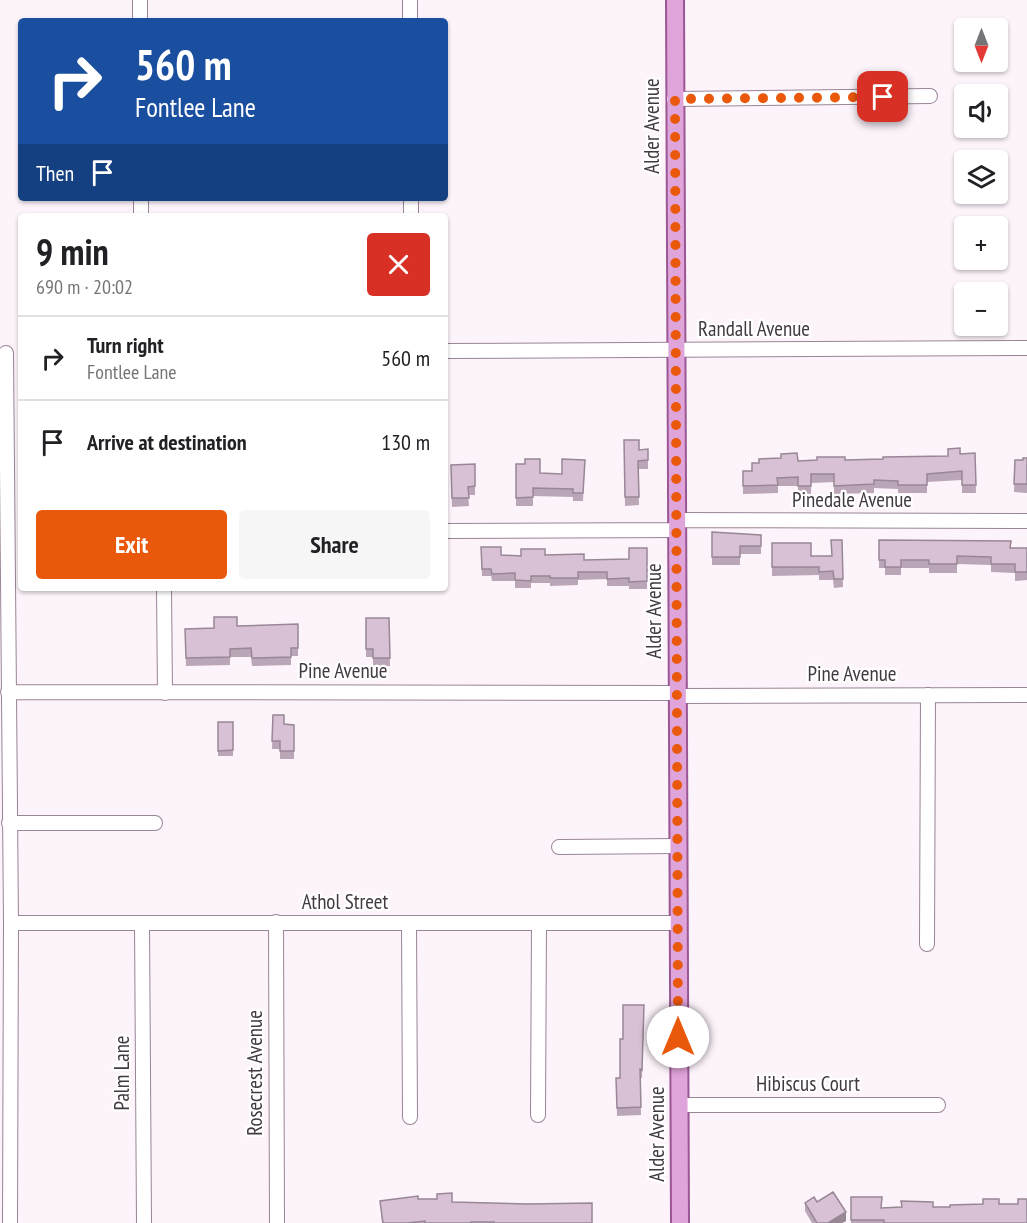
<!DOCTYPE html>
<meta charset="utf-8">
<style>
body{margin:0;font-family:"PT Sans Narrow",sans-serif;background:#f6f6f6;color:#202124;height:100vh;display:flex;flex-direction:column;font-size:22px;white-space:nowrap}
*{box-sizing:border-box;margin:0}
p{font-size:20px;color:#757577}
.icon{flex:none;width:33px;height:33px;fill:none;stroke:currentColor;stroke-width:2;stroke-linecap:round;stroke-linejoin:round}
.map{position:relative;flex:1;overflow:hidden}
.details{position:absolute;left:18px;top:213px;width:430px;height:378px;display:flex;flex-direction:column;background:#fff;border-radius:6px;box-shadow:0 2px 4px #0004}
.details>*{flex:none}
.hud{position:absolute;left:18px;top:18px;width:430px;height:183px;border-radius:6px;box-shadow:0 2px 4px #0004;background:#1a4fa0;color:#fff;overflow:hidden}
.needle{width:39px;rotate:180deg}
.fabs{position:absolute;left:954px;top:18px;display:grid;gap:12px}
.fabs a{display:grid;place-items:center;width:54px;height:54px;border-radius:6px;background:#fff;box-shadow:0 2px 4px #0004;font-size:30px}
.pin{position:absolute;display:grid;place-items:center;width:51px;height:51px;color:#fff;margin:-26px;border-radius:12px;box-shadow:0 3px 9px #0006}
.me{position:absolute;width:66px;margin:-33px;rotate:0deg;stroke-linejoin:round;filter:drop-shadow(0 0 4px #0008)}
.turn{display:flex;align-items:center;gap:21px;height:126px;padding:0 18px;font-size:27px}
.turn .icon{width:78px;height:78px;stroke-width:2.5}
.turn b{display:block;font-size:42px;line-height:51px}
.then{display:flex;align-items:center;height:57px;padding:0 18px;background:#0003;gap:12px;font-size:22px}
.round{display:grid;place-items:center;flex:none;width:63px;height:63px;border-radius:6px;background:#f6f6f6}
.overview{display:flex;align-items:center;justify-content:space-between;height:102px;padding:0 18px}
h1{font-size:36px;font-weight:700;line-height:45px}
.cta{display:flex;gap:12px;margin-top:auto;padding:12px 18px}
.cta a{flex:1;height:69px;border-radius:6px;background:#ea580c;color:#fff;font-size:24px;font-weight:700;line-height:69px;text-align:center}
.cta a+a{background:#f6f6f6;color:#202124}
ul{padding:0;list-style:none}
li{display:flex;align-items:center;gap:18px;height:84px;padding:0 18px;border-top:2px solid #e0e0e0}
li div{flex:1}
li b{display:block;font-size:22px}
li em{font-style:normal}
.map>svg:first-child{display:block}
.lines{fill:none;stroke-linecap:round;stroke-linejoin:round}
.minor-casing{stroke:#9a8497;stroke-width:16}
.major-casing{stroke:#9b5794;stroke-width:20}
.minor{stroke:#fff;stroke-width:14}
.major{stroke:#dfa4d9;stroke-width:16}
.wall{fill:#bba6b7}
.shaded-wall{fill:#988795}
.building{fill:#d9c1d5;stroke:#988795;stroke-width:1.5}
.route{stroke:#ea580c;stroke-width:10;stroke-dasharray:0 18}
.labels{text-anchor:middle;stroke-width:4.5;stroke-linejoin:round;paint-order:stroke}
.street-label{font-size:21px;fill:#433941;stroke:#fff}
</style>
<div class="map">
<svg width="1027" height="1223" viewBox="0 0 1027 1223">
<rect width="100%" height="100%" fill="#fdf3fb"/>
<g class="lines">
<defs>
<path id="minor" d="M140 0V21
M410 0V21
M674 99 930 96
M141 198V216
M411 198V216
M446 351 1027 348
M6 353 11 923 10 1223
M677 520 1027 521
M446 531 677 530
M164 588 165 693
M8 692 677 693
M677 696 1027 695
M9 823H155
M559 847 678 846
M276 922 277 1223
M11 923H678
M142 923 144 1223
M409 923 410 1117
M927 944 928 695
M679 1105H938
M538 1115 539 923"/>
<path id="major" d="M675 0 680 1223"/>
</defs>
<use href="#minor" class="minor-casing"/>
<use href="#major" class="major-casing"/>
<use href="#minor" class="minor"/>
<use href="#major" class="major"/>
</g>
<path class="wall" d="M960 226H964V244H960Z
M624 440 639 450 648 449V469H638L639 505 625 506Z
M975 453 976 493H962V480L927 482V493H898V489L874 488V493L834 494V482L811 483V494H798V486H778V493L743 494V471H752L798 461 883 459 948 456 960 454Z
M1027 458V493L1014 492 1015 460H1023Z
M585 460 583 501H573V497L533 496V506H516V464L540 473 562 474Z
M475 464V495H468L469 506 452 507 451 465Z
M712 532 761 535V554H740V565H712Z
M842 540 843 587 834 588 833 580H819V575L772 576V543L811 556H832Z
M879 540 1010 548H1027V580L1015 581V573L991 572V565L957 564V573H929V568H901V575H885V568H879Z
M481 547 501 555H545L584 560 629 559 647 548V589H629V586H607V579L578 580V585L550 586V583H531V588H515V581H492L491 576H482Z
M214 588H237V589L214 590Z
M274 588H298V589H274Z
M335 588H359V589H335Z
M366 618H389L390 666H373V657H366Z
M298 624V656H291V665L252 666 251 657H230V665L186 666 185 629 214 628 237 626Z
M273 715 284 724 294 725V759H280V749H272Z
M218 722H233V756H218Z
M644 1005 642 1078H640L641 1115 617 1116 616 1078H620L623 1039Z
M851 1197 881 1208 950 1207 1018 1204 1027 1223H851Z
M418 1199 452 1202 592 1223H382L380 1201Z
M817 1202 846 1221 842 1223H812L805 1211V1203Z"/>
<path class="shaded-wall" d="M846 1212V1221L842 1223H828Z"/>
<path class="building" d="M960 226H996H964V239H960Z
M624 440H639V450L648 449V460L638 461 639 497H625Z
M960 448V454L975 453 976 485H962V471L927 474V485H898V481L874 480V484L834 486V474H811V486H798V477L777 478 778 485 743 486V471H752V463H759V459L781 458V454L797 453 798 461 817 460V457H845V460L883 459V457L948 456V449Z
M1023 458H1027V484H1014L1015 460H1023Z
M525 459H540V473L562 474V459L585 460 583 493H573V489L533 488V497L516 498V464H525Z
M475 464V486L468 487 469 498H452L451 465Z
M712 532 761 535V546H740V557H712Z
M831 540H842L843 579H834L833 571 819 572V567H772V543H811V556H832Z
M879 540 1011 541 1010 548H1027V572H1015V564H991V557L957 556V564H929V560H901V567H885V560H879Z
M481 547H501V555L521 556V549H545V555L584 554V560L629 559V548H647V581L629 582V578L607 579V572H578V578H550V576H531V581L515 580V573L492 574 491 569H482Z
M214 617H237V626L298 624V648H291V657L252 658 251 648 230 649V657L186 658 185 629 214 628Z
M366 618H389L390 658H373V649H366Z
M273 715H284V724L294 725V751H280V741H272Z
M218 722H233V750L218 751Z
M623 1005H644L642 1070 640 1069 641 1107 617 1108 616 1078H620V1039H623Z
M833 1192 846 1212 828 1223H817L805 1203 814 1197 817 1202Z
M452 1193V1202L528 1204 592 1203V1223H494V1222H471V1223H425V1221L407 1223H383L380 1201 418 1196V1199H437V1194Z
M851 1197H882L881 1208 902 1207 901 1201 933 1202V1207H950V1205L983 1204V1199H999V1204H1018V1199H1027V1223H884V1220H851Z"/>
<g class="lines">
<path class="route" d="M678 1037 675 99 883 97"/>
</g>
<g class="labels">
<g class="street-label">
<text transform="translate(652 126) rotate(-90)" y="7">Alder Avenue</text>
<text x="754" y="336">Randall Avenue</text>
<text x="852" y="507">Pinedale Avenue</text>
<text transform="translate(654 611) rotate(-90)" y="7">Alder Avenue</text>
<text x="343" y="678">Pine Avenue</text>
<text x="852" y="681">Pine Avenue</text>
<text x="345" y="909">Athol Street</text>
<text transform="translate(122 1073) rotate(-90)" y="7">Palm Lane</text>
<text transform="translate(255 1073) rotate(-90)" y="7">Rosecrest Avenue</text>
<text x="808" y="1091">Hibiscus Court</text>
<text transform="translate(657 1134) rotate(-90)" y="7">Alder Avenue</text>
</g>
</g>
</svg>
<div class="fabs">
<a><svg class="needle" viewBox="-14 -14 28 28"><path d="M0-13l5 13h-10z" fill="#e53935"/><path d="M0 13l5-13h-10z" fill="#757577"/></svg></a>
<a><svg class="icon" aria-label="sound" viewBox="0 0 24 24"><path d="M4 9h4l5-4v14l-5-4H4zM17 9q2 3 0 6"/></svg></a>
<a><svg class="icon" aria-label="layers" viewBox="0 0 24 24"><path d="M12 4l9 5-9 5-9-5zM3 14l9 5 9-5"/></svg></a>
<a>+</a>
<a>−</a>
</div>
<div class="pin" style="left:883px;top:97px;background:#d93025"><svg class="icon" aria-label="arrive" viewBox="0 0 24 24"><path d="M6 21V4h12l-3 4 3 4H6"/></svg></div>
<svg class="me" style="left:678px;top:1037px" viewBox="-20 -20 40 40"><circle r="19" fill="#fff"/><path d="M0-13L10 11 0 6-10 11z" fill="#ea580c"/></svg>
<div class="hud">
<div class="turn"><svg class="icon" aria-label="right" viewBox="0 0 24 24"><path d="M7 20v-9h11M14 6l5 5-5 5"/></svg><div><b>560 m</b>Fontlee Lane</div></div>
<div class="then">Then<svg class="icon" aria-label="arrive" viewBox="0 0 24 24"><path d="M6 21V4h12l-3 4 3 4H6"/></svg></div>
</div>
<section class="details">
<div class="overview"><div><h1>9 min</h1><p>690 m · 20:02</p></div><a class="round" style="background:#d93025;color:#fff"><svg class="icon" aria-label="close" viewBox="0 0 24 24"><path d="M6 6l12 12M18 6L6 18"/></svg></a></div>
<ul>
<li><svg class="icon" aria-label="right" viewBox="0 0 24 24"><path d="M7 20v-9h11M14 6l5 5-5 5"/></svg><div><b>Turn right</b><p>Fontlee Lane</p></div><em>560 m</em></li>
<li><svg class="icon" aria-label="arrive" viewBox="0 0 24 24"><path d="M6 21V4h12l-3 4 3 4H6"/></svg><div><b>Arrive at destination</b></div><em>130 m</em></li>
</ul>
<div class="cta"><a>Exit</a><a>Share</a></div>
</section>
</div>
